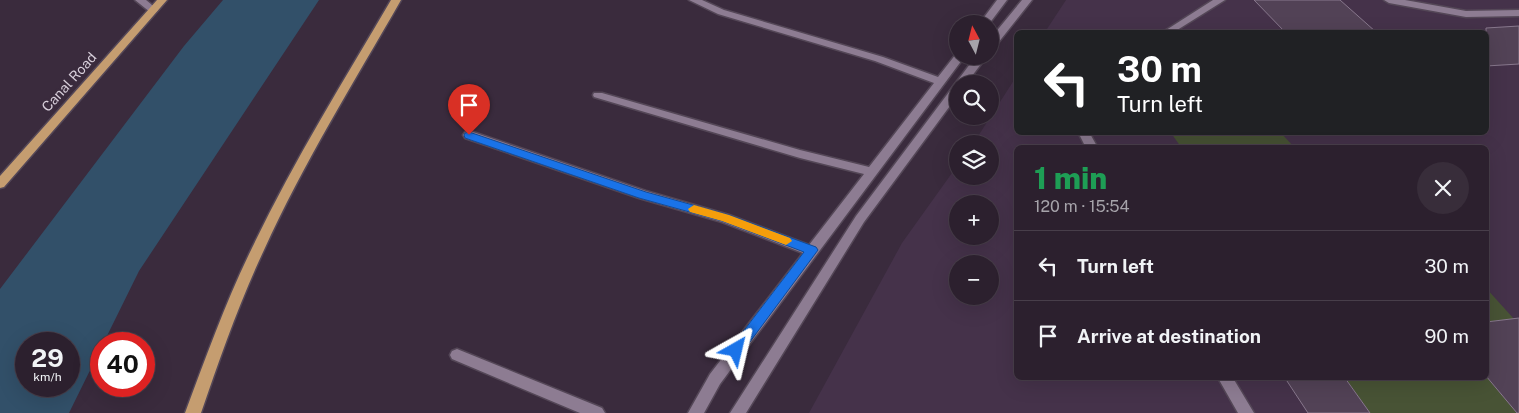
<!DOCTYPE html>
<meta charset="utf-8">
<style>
body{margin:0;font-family:"Public Sans",sans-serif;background:#382d3a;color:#f1f3f6;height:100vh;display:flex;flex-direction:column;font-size:19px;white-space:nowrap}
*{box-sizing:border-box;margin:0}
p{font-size:16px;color:#a6a3aa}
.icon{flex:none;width:28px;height:28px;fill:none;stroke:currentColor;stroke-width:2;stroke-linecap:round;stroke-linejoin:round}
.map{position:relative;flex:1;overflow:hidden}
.sheet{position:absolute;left:1014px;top:145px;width:475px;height:235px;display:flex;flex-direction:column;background:#2c202e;border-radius:8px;box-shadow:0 5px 20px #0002,0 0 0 1px #483e4a}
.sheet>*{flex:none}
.hud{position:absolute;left:1014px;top:30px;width:475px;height:105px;border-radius:8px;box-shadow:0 5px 20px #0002,0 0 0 1px #483e4a;background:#202124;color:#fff;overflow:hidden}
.needle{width:32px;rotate:353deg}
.fabs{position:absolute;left:949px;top:15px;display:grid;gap:10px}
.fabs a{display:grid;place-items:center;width:50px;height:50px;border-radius:50%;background:#2c202e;box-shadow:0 5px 20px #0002,0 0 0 1px #483e4a;font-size:25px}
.speed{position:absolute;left:15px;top:332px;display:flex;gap:10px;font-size:25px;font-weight:700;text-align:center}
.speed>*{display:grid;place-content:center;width:65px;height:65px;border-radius:50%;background:#2c202e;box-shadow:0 5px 20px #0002,0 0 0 1px #483e4a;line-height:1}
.speed small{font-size:12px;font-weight:400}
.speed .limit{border:8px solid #d22;background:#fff;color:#111}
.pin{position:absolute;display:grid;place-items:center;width:42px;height:42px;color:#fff;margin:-51px -21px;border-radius:50% 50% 50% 0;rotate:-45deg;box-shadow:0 0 5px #0007}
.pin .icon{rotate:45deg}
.me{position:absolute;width:55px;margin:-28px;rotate:37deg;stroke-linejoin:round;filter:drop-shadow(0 0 4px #0008)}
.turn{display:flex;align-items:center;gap:18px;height:105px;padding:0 20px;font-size:22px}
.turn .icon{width:65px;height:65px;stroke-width:2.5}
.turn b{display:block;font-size:35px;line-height:42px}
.round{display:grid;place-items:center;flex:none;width:52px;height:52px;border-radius:26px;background:#382d3a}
.overview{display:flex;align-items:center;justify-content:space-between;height:85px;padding:0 20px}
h1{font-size:30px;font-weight:800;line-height:38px;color:#1e9e55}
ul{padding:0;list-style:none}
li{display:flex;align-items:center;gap:15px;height:70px;padding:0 20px;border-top:1px solid #483e4a}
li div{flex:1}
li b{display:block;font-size:19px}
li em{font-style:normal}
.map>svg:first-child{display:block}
.built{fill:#45324a;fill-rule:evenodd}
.green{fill:#485335}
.water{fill:#325069;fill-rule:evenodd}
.building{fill:#524256;stroke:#88788d}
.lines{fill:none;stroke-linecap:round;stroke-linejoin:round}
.minor-casing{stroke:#544757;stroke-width:3}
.major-casing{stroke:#544757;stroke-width:3}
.minor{fill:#8d7c92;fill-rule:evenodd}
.major{fill:#c59d70;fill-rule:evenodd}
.route{fill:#1a73e8;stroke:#114b97}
.slow{fill:#f59e0b}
.labels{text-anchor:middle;stroke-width:4.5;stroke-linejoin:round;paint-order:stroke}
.street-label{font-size:14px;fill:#d7ceda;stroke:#3a2b3d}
</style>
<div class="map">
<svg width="1519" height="413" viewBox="0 0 1519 413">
<rect width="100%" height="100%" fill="#3a2b3d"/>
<path class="built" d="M1066 0H1519V413H809L902 243 957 166 958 176H990V144H973L1016 77V132H1486V32H1045ZM1016 148H1486V378H1016ZM958 204H990V236H958ZM958 264H990V296H958Z"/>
<path class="green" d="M1171 133H1281L1294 147H1181Z
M1486 288 1514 319 1486 322Z
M1486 376 1517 413H1370L1345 378Z"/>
<path class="water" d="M223 0H319L139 271 103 344H101V348L69 413H0V289L184 46ZM26 344H69V386H26Z"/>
<path class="building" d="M1254 0H1340L1376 32H1285Z
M1519 26V64L1486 66V28Z
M1519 318V413H1517L1486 376V322Z
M1285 378H1345L1370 413H1308Z"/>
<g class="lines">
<defs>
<path id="minor" d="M135 0H146L158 10 156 12H150Z
M689 0H702L724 10 883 57 938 77 956 54 958 56H965L720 384 704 413H688L710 374 803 253 722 222 639 198 465 138 463 135 465 132H473L646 191 729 215 809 245 864 174 800 158 594 97 593 95 594 93H602L800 150 869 167 934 83 875 61 718 14Z
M997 0H1007L989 24H979Z
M1022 0H1032L994 48 990 49V39Z
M1213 0H1225L1174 32H1163Z
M1384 0H1405L1466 11 1519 10V16L1466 17 1389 3Z
M976 56H987L966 84H958V95L864 222 746 413H730L856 216Z
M1078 132H1089L1098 148H1086Z
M457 349 602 408 605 413H580L452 359 450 355 452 351Z
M1218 378H1233L1254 413H1238Z"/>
<path id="major" d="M157 0H167L4 187 0 188V176Z
M391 0H401C354 82 303 164 264 250 239 303 220 358 201 413H185C206 357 226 301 252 248 293 162 343 82 391 0Z"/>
</defs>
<use href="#minor" class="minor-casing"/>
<use href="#major" class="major-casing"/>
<use href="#minor" class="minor"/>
<use href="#major" class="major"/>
</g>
<path class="route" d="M469 132 646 192 729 215 816 247 818 250 741 354 736 356 732 354 730 350 732 346 804 252 722 221 639 198 465 138 464 135 465 133Z"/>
<path class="slow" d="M694 205 729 215 790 238 792 241 786 245 722 221 690 212 688 209Z"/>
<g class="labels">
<g class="street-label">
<text transform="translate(69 82) rotate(-48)" y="5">Canal Road</text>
</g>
</g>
</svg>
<div class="fabs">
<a><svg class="needle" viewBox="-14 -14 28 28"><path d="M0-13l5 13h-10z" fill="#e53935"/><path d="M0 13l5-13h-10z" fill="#a6a3aa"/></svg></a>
<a><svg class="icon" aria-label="search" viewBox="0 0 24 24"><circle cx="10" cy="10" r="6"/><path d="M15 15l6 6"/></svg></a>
<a><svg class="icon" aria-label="layers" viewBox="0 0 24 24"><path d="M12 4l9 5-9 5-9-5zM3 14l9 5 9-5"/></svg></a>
<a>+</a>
<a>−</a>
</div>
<div class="speed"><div>29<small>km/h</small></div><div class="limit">40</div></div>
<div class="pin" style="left:469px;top:135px;background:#d93025"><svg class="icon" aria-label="arrive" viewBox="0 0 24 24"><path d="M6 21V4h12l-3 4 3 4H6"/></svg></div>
<svg class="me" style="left:736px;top:350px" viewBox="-20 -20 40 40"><path d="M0-17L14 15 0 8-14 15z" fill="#1a73e8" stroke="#fff" stroke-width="4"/></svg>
<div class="hud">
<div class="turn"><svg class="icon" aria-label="left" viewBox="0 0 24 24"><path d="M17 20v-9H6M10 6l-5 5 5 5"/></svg><div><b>30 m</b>Turn left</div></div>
</div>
<section class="sheet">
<div class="overview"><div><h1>1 min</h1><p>120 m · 15:54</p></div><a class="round"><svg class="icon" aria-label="close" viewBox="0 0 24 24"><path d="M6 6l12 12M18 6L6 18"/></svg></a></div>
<ul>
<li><svg class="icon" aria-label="left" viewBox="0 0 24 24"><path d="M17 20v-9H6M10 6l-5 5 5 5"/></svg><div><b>Turn left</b></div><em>30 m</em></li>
<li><svg class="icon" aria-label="arrive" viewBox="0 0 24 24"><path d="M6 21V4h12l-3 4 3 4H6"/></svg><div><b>Arrive at destination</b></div><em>90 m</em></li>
</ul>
</section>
</div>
